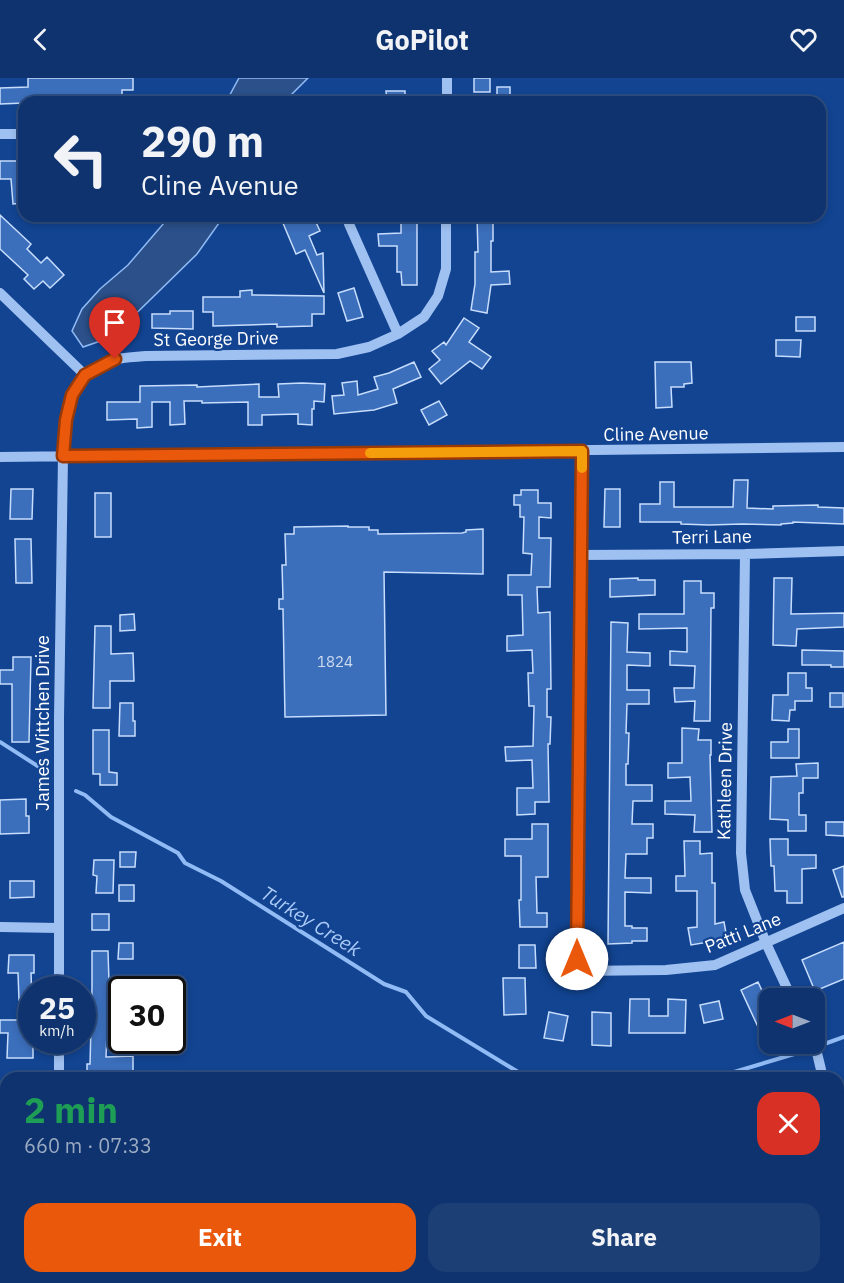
<!DOCTYPE html>
<meta charset="utf-8">
<style>
body{margin:0;font-family:"IBM Plex Sans",sans-serif;background:#1c3f76;color:#f1f3f6;height:100vh;display:flex;flex-direction:column;font-size:22px;white-space:nowrap}
*{box-sizing:border-box;margin:0}
p{font-size:20px;color:#9baac2}
.icon{flex:none;width:33px;height:33px;fill:none;stroke:currentColor;stroke-width:2;stroke-linecap:round;stroke-linejoin:round}
.map{position:relative;flex:1;overflow:hidden}
.side{position:absolute;left:0px;top:994px;width:844px;height:212px;display:flex;flex-direction:column;background:#0e336e;border-radius:18px 18px 0 0;box-shadow:0 3px 9px #0003,0 0 0 2px #2e4e81}
.side>*{flex:none}
.hud{position:absolute;left:18px;top:18px;width:808px;height:126px;border-radius:18px;box-shadow:0 3px 9px #0003,0 0 0 2px #2e4e81;background:#0e336e;color:#f1f3f6;overflow:hidden}
.needle{width:39px;rotate:270deg}
.fabs{position:absolute;left:759px;top:910px;display:grid;gap:12px}
.fabs a{display:grid;place-items:center;width:66px;height:66px;border-radius:12px;background:#0e336e;box-shadow:0 3px 9px #0003,0 0 0 2px #2e4e81;font-size:30px}
.speed{position:absolute;left:18px;top:898px;display:flex;gap:12px;font-size:30px;font-weight:700;text-align:center}
.speed>*{display:grid;place-content:center;width:78px;height:78px;border-radius:50%;background:#0e336e;box-shadow:0 3px 9px #0003,0 0 0 2px #2e4e81;line-height:1}
.speed small{font-size:15px;font-weight:400}
.speed .limit{border:3px solid #111;border-radius:9px;background:#fff;color:#111}
.pin{position:absolute;display:grid;place-items:center;width:51px;height:51px;color:#fff;margin:-62px -26px;border-radius:50% 50% 50% 0;rotate:-45deg;box-shadow:0 0 6px #0007}
.pin .icon{rotate:45deg}
.me{position:absolute;width:66px;margin:-33px;rotate:0deg;stroke-linejoin:round;filter:drop-shadow(0 0 4px #0008)}
.turn{display:flex;align-items:center;gap:21px;height:126px;padding:0 24px;font-size:27px}
.turn .icon{width:78px;height:78px;stroke-width:2.5}
.turn b{display:block;font-size:42px;line-height:51px}
.round{display:grid;place-items:center;flex:none;width:63px;height:63px;border-radius:18px;background:#1c3f76}
.summary{display:flex;align-items:center;justify-content:space-between;height:102px;padding:0 24px}
h1{font-size:36px;font-weight:700;line-height:45px;color:#1e9e55}
.action{display:flex;gap:12px;margin-top:auto;padding:12px 24px}
.action a{flex:1;height:69px;border-radius:18px;background:#ea580c;color:#fff;font-size:24px;font-weight:700;line-height:69px;text-align:center}
.action a+a{background:#1c3f76;color:#f1f3f6}
header{display:flex;justify-content:space-between;align-items:center;height:78px;padding:0 24px;background:#0e336e;font-size:27px;font-weight:700}
.map>svg:first-child{display:block}
.water{fill:#2b508a;stroke:#91bbf5;stroke-width:1.5}
.lines{fill:none;stroke-linecap:round;stroke-linejoin:round}
.stream{stroke:#91bbf5;stroke-width:4}
.building{fill:#3b6ebb;stroke:#c7ddfd;stroke-width:1.5}
.minor{stroke:#9fc1f2;stroke-width:10}
.route-casing{stroke:#983908;stroke-width:15}
.route{stroke:#ea580c;stroke-width:10}
.slow{stroke:#f59e0b;stroke-width:10}
.labels{text-anchor:middle;stroke-width:4.5;stroke-linejoin:round;paint-order:stroke}
.number-label{font-size:15px;fill:#cedbee}
.street-label{font-size:18px;fill:#fff;stroke:#124492}
.water-label{font-size:20px;font-style:italic;fill:#abcbf9;stroke:#124492}
</style>
<header><svg class="icon" aria-label="back" viewBox="0 0 24 24"><path d="M15 5l-7 7 7 7"/></svg>GoPilot<svg class="icon" aria-label="heart" viewBox="0 0 24 24"><path d="M12 20l-8-8c-3-5 5-10 8-4 3-6 11-1 8 4z"/></svg></header>
<div class="map">
<svg width="844" height="1205" viewBox="0 0 844 1205">
<rect width="100%" height="100%" fill="#124492"/>
<path class="water" d="M239 0H308L284 24H226Z
M170 138H224L197 176 112 259 83 269 72 253 82 231 100 211 128 187Z"/>
<g class="lines">
<path class="stream" d="M0 664 47 694
M76 713 85 717 111 739 178 775 185 785 221 803 384 906 406 914 426 938 528 1000
M827 965 844 959
M714 1000 801 974"/>
</g>
<path class="building" d="M28 0H133V12H122V23L24 24V25L0 26V10L28 9Z
M474 0H490V14H474Z
M497 9H510V23H497Z
M386 13H405V24H387Z
M0 83H22L24 125 13 126 11 101H0Z
M0 137 31 166 27 171 41 185 47 179 64 197 50 210 43 203 34 211 24 201 28 197 0 171Z
M280 138H313L320 153 309 158 317 177 323 175 324 215 305 172 296 176Z
M477 139H493V163H491V194L509 193 510 206 491 207 487 235 471 232 475 206V174H478Z
M401 140 417 141V207H402L401 194H397V168H379L378 156 401 155Z
M354 210 363 239 347 243 338 215Z
M252 212V217L324 218V236H312V248L277 249V246L213 248V234H203V219H240V213Z
M170 233H193V251L152 250V236H170Z
M796 239H815V253H796Z
M464 240 479 250 469 264 491 279 482 291 470 283 441 306 429 291 440 282 432 273 444 264 446 267Z
M776 262H801L800 279 776 278Z
M414 284 421 299 393 311 397 325 374 332 334 336 332 318 344 317 342 305 357 303 358 317 378 311 374 299 389 295Z
M655 284H691L692 305 684 306V309H671L672 329 656 330Z
M302 305 325 306 324 324 314 323V331H312V347L298 346V336L262 337V347H248V324L202 325V323H184L185 346 170 347V324H152V349L137 350V341L107 342V324H140V308L197 307V309L259 306V319H279L278 306Z
M439 323 447 337 429 347 421 332Z
M734 402H748L747 430 773 431V428L818 427V429L844 430V446L793 444V445L781 446V447L742 446 709 447 681 446V444H640V426H660V404H674V429H733Z
M11 411H33L32 441H10Z
M605 411H620V449H604Z
M521 412H538V425H551V440L539 439V460H551L550 509H537L538 535 550 534 551 611H547V639H551L550 666H548L549 724H535V736L517 737V710H533L532 682 506 683 505 669 533 668 534 628H529L528 595H533L532 572 507 573V558L523 557 522 517H508V497H531L532 476 523 475 524 439H520V427H514V417H521Z
M95 415H111V459H95Z
M348 448V449H369V452H378V456L462 455 466 454V452L483 451V496L384 494 386 637 285 639 283 531H279V521H283L282 487H286L285 456H294V449Z
M15 461H31L32 505H16Z
M638 500V502H655V517L610 519V501Z
M774 500H792L791 536 844 535V549L797 551 796 568 773 567Z
M684 503H701V515H714V530H711L710 643H694L695 623 675 624 674 610H694L695 588 670 587V573L687 574V550L639 551V536H684Z
M134 536 135 552 120 553V537Z
M611 544 628 545 627 574 650 575V588L627 587V612H649V626H627L626 655H629L628 686H626V707H652V723H633L632 746H653V760H647V776H626L625 800H651V815L625 814V848H632V850H647V863H632V865L608 866Z
M95 548H111V576L133 575 134 603H110V630H93Z
M802 572 844 573V589H831V587H802Z
M13 579H31L29 664H12V606H0V592H13Z
M788 595H806V610H812V623H795V632H790L789 643 772 642 773 617H788Z
M830 615H843V629H830Z
M120 625H133V643H135V658H119Z
M682 650 699 651 698 662H711V677H710L712 754H694L695 737 665 736V723H691L690 699 668 700V685H682Z
M788 651H799V680H771V664H788Z
M93 652H109V694L117 695V707H100V696H93Z
M818 685V700H803V715H799V737H806V753H788V742L770 741 771 699 797 698 796 686Z
M26 721V738H29V755L0 756V722Z
M826 744H844V758L826 757Z
M532 746H548V799H536L537 835H547V849H520L519 822H521V778H505V761H532Z
M770 761H788V777H816V790L802 791V825H787V813H775L774 788H771Z
M684 763H700V776L712 775V805H715V846L724 844 727 861 691 867 688 850 697 849V813H676V798H685Z
M120 774H136L135 789H120Z
M94 782H114L113 815H96L97 798 93 797Z
M844 788V819H842L833 792Z
M10 803H34V819L10 820Z
M119 807H134V823H119Z
M92 836H109V852H92Z
M844 864V901L815 913 802 882Z
M119 865H133V881H118Z
M519 867H535L536 890H519Z
M92 873H108L109 904 133 903 134 912H122V916L107 917V941H122V956H107L106 979 133 978V996H107V1000H90V998H87V986H90L92 910Z
M9 877H34V895H31L32 921 19 922 18 895H8Z
M503 900H525L526 936 504 937Z
M758 904 770 930V975L741 912Z
M630 921H649V938H668V921L686 922 685 955H629Z
M719 923 723 941 704 945 700 927Z
M549 934 568 938 563 963 544 960Z
M592 934 611 935V968L592 967Z
M0 942H30V959H32V963H33V980H7L8 955H0Z"/>
<g class="lines">
<path class="minor" d="M447 24V0
M0 56H24
M348 138 349 146 398 256
M0 215 85 297
M582 373 577 893 666 892 715 887 844 830
M0 379 844 369
M745 476 741 775 745 812 766 865 792 921
M580 477 745 476 844 473
M0 849 59 850
M59 912V639L63 378C67 334 65 300 113 282 123 279 136 279 146 278L337 276 369 269 398 256 424 239 438 218 446 191V138
M813 966 817 975 823 1000
M59 1000V963
M0 1008H6
M838 1163 844 1162
M203 1200V1205
M231 1200 238 1205
M799 1200V1205
M34 1205V1200
M625 1205 630 1200"/>
</g>
<g class="lines">
<defs>
<path id="route" d="M115 281 85 297 72 317 66 342 63 378 582 373 577 881"/>
</defs>
<use href="#route" class="route-casing"/>
<use href="#route" class="route"/>
<path class="slow" d="M370 375 582 373V390"/>
</g>
<g class="labels">
<g class="number-label">
<text x="335" y="589">1824</text>
</g>
<g class="street-label">
<text transform="translate(216 261) rotate(-1)" y="6">St George Drive</text>
<text transform="translate(656 356) rotate(-1)" y="6">Cline Avenue</text>
<text transform="translate(712 459) rotate(-1)" y="6">Terri Lane</text>
<text transform="translate(43 645) rotate(-90)" y="6">James Wittchen Drive</text>
<text transform="translate(725 703) rotate(-89)" y="6">Kathleen Drive</text>
<text transform="translate(743 855) rotate(-22)" y="6">Patti Lane</text>
</g>
<g class="water-label">
<text transform="translate(311 843) rotate(32)" y="7">Turkey Creek</text>
</g>
</g>
</svg>
<div class="fabs">
<a><svg class="needle" viewBox="-14 -14 28 28"><path d="M0-13l5 13h-10z" fill="#e53935"/><path d="M0 13l5-13h-10z" fill="#9baac2"/></svg></a>
</div>
<div class="speed"><div>25<small>km/h</small></div><div class="limit">30</div></div>
<div class="pin" style="left:115px;top:281px;background:#d93025"><svg class="icon" aria-label="arrive" viewBox="0 0 24 24"><path d="M6 21V4h12l-3 4 3 4H6"/></svg></div>
<svg class="me" style="left:577px;top:881px" viewBox="-20 -20 40 40"><circle r="19" fill="#fff"/><path d="M0-13L10 11 0 6-10 11z" fill="#ea580c"/></svg>
<div class="hud">
<div class="turn"><svg class="icon" aria-label="left" viewBox="0 0 24 24"><path d="M17 20v-9H6M10 6l-5 5 5 5"/></svg><div><b>290 m</b>Cline Avenue</div></div>
</div>
<section class="side">
<div class="summary"><div><h1>2 min</h1><p>660 m · 07:33</p></div><a class="round" style="background:#d93025;color:#fff"><svg class="icon" aria-label="close" viewBox="0 0 24 24"><path d="M6 6l12 12M18 6L6 18"/></svg></a></div>
<div class="action"><a>Exit</a><a>Share</a></div>
</section>
</div>
